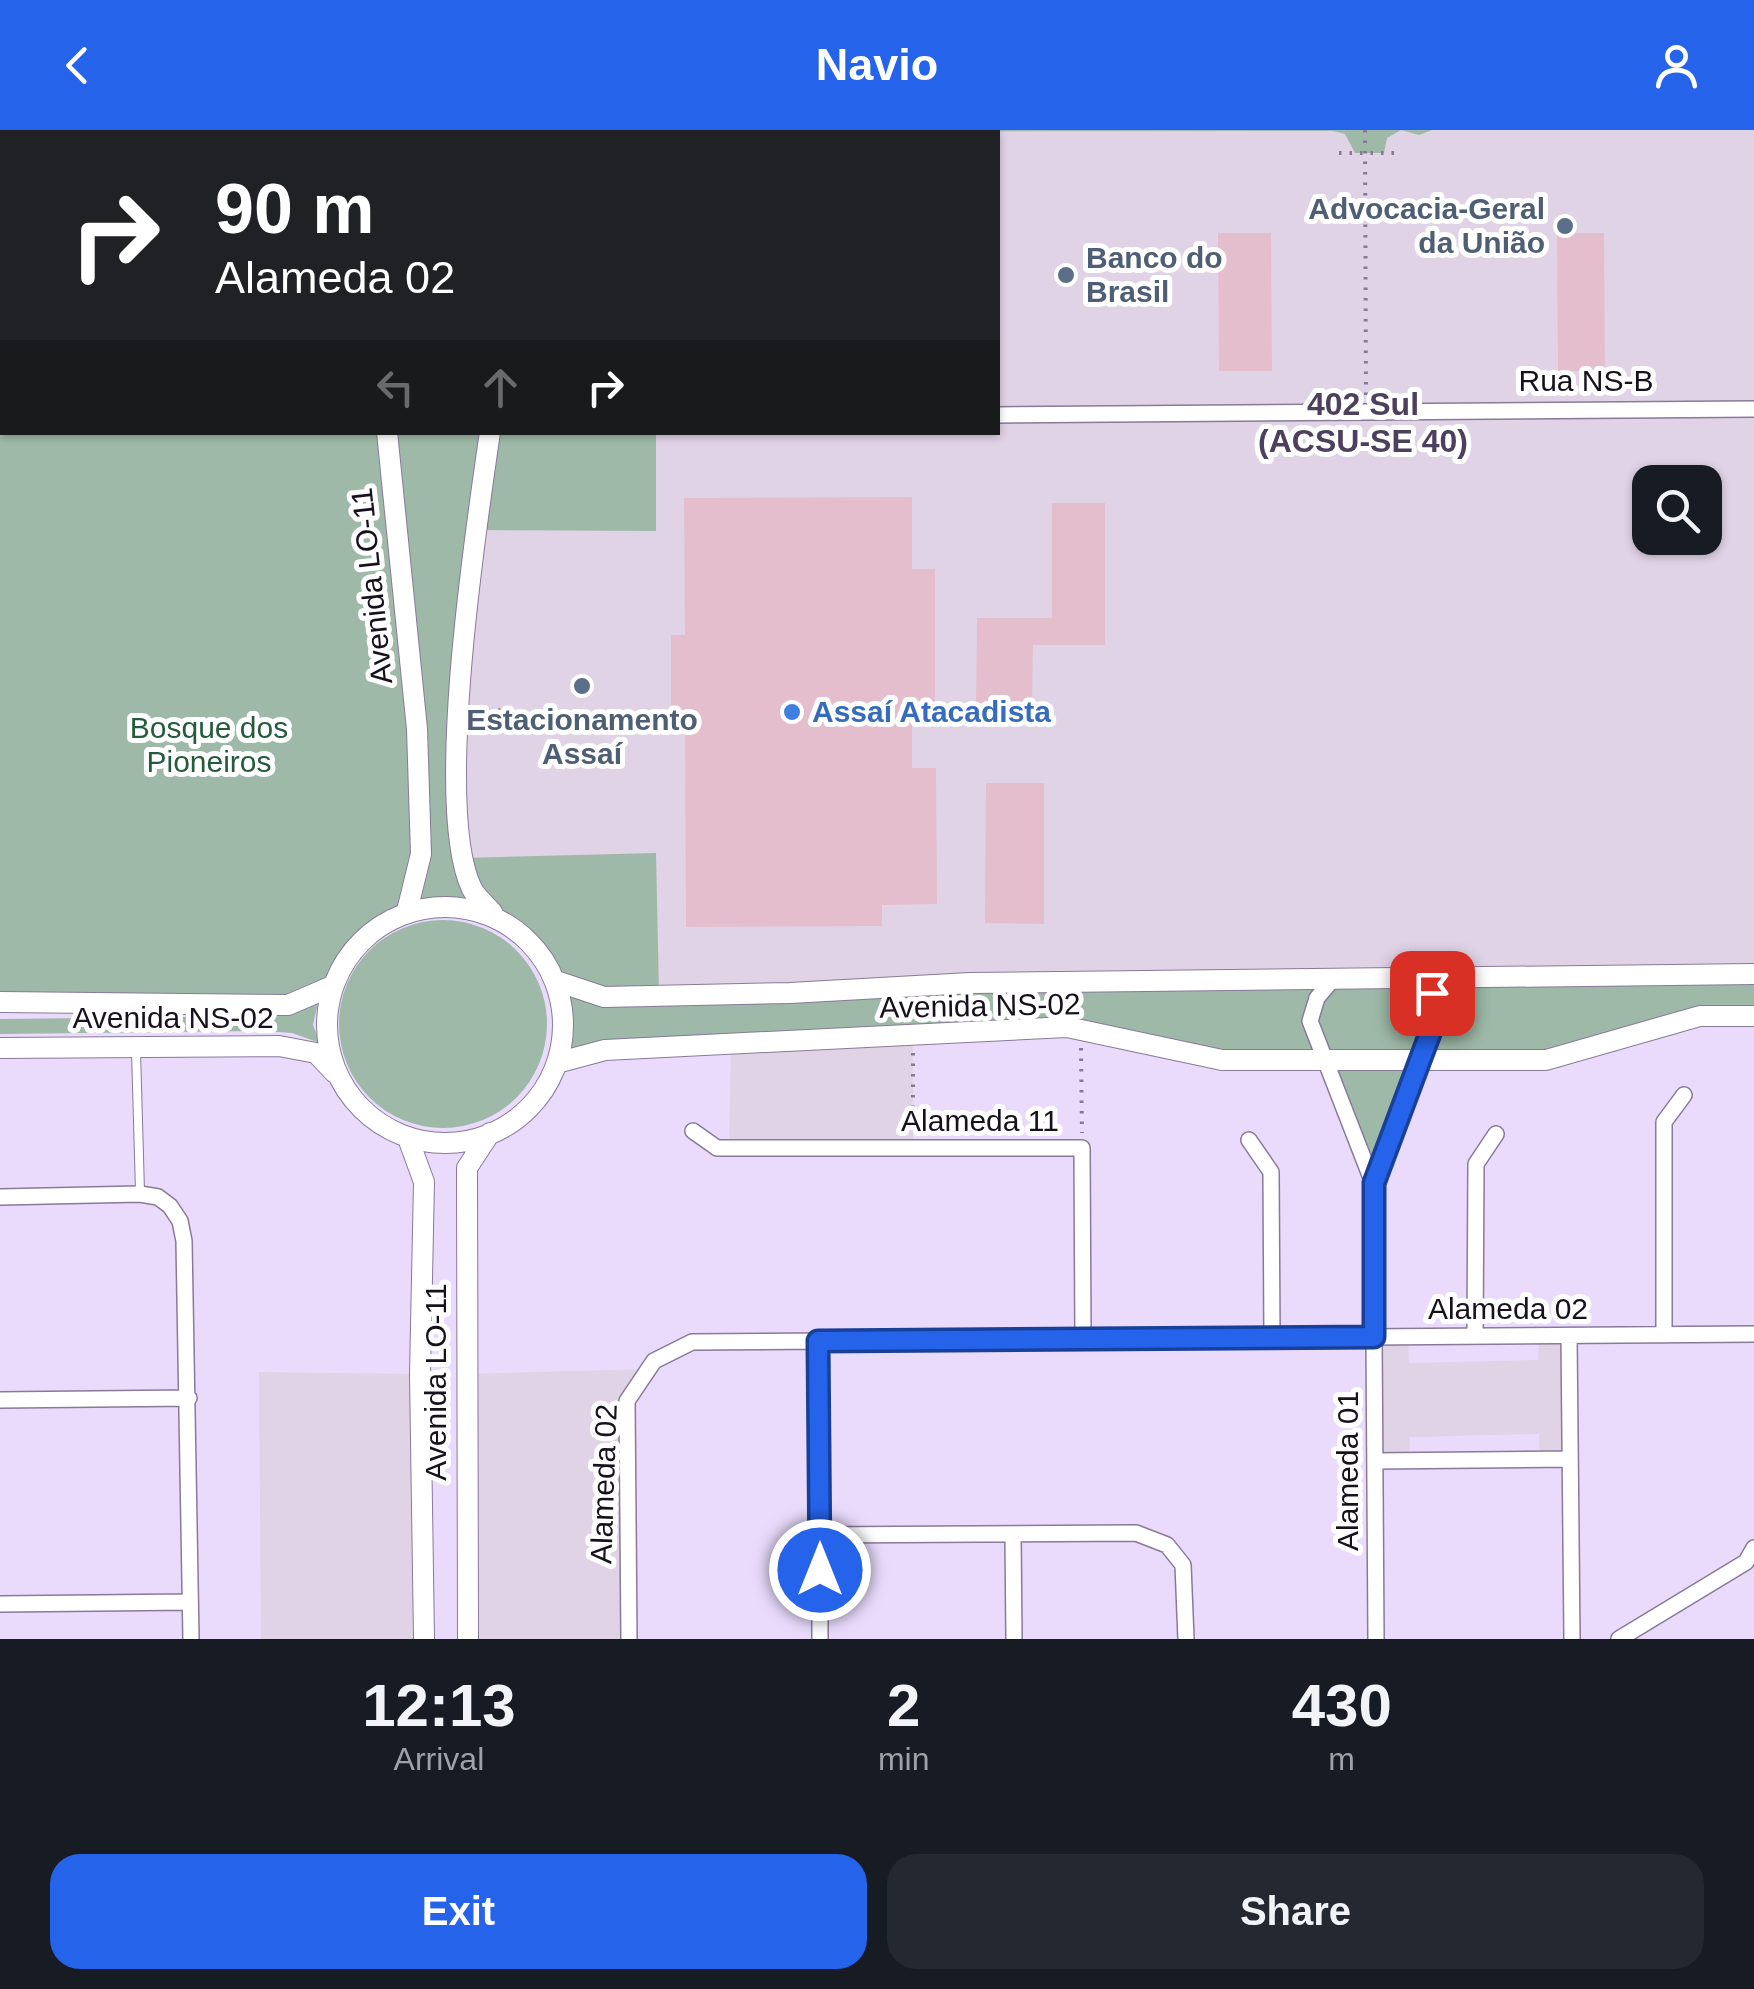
<!DOCTYPE html>
<meta charset="utf-8">
<style>
body{margin:0;font-family:Helvetica,sans-serif;background:#242831;color:#f1f3f6;height:100vh;display:flex;flex-direction:column;font-size:38px;white-space:nowrap}
*{box-sizing:border-box;margin:0}
p{font-size:32px;color:#9ea1a6}
.icon{flex:none;width:55px;height:55px;fill:none;stroke:currentColor;stroke-width:2;stroke-linecap:round;stroke-linejoin:round}
.map{position:relative;height:1509px;overflow:hidden}
.side{display:flex;flex-direction:column;background:#171b24;flex:1}
.side>*{flex:none}
.top-card{position:absolute;left:0px;top:0px;width:1000px;height:305px;box-shadow:0 2px 8px #0004;background:#202124;color:#fff;overflow:hidden}
.controls{position:absolute;left:1632px;top:335px;display:grid;gap:20px}
.controls a{display:grid;place-items:center;width:90px;height:90px;border-radius:20px;background:#171b24;box-shadow:0 2px 8px #0004;font-size:50px}
.pin{position:absolute;display:grid;place-items:center;width:85px;height:85px;color:#fff;margin:-42px;border-radius:20px;box-shadow:0 5px 15px #0006}
.me{position:absolute;width:110px;margin:-55px;rotate:0deg;stroke-linejoin:round;filter:drop-shadow(0 0 8px #0008)}
.turn{display:flex;align-items:center;gap:35px;height:210px;padding:0 50px;font-size:45px}
.turn .icon{width:130px;height:130px;stroke-width:2.5}
.turn b{display:block;font-size:70px;line-height:85px}
.lanes{display:flex;align-items:center;height:95px;padding:0 50px;background:#0003;justify-content:center;gap:50px;direction:ltr}
.lanes .off{opacity:.35}
.eta{display:flex;justify-content:space-evenly;align-items:center;height:170px;text-align:center}
.eta b{font-size:60px;font-weight:700;line-height:70px}
.primary-button{display:flex;gap:20px;margin-top:auto;padding:20px 50px}
.primary-button a{flex:1;height:115px;border-radius:30px;background:#2563eb;color:#fff;font-size:40px;font-weight:700;line-height:115px;text-align:center}
.primary-button a+a{background:#242831;color:#f1f3f6}
header{display:flex;justify-content:space-between;align-items:center;height:130px;padding:0 50px;background:#2563eb;color:#fff;font-size:45px;font-weight:700}
.map>svg:first-child{display:block}
.commercial{fill:#e1d3e6;fill-rule:evenodd}
.green{fill:#9eb9a7}
.building{fill:#e5becd}
.lines{fill:none;stroke-linecap:round;stroke-linejoin:round}
.service-casing{stroke:#887a99;stroke-width:10}
.minor-casing{stroke:#887a99;stroke-width:18}
.tertiary-casing{stroke:#887a99;stroke-width:22}
.path{stroke:#867b93;stroke-width:4;stroke-dasharray:2.5 8;stroke-linecap:butt}
.service{stroke:#fff;stroke-width:8}
.minor{stroke:#fff;stroke-width:15}
.tertiary{stroke:#fff;stroke-width:20}
.route-casing{stroke:#184099;stroke-width:25}
.route{stroke:#2563eb;stroke-width:18}
.service-dot{fill:#5c6f8a;stroke:#fff;stroke-width:4}
.shop-dot{fill:#3f7fe0;stroke:#fff;stroke-width:4}
.labels{text-anchor:middle;stroke-width:10;stroke-linejoin:round;paint-order:stroke}
.service-label{font-size:30px;font-weight:bold;fill:#4e5e75;stroke:#fff;text-anchor:end}
.street-label{font-size:30px;fill:#16111d;stroke:#fff}
.shop-label{font-size:30px;font-weight:bold;fill:#366cbe;stroke:#fff;text-anchor:start}
.park-label{font-size:30px;fill:#235b3c;stroke:#fff}
.neighbourhood-label{font-size:32px;font-weight:bold;fill:#4d405c;stroke:#fff}
</style>
<header><svg class="icon" aria-label="back" viewBox="0 0 24 24"><path d="M15 5l-7 7 7 7"/></svg>Navio<svg class="icon" aria-label="person" viewBox="0 0 24 24"><circle cx="12" cy="8" r="4"/><path d="M4 21q1-7 8-7t8 7"/></svg></header>
<div class="map">
<svg width="1754" height="1509" viewBox="0 0 1754 1509">
<rect width="100%" height="100%" fill="#eadbfd"/>
<path class="commercial" d="M497 0H1754V844L790 863 559 852 528 810 492 782 463 728 476 399 490 303 998 302V2ZM1650 352H1705V408H1650Z
M913 898V1018H729L731 913Z
M1539 1206H1569L1570 1329H1540L1539 1304 1410 1307 1409 1331H1375L1374 1207H1408L1409 1233 1538 1230Z
M648 1239 627 1271 629 1509H468L466 1244Z
M259 1242 420 1244 424 1509H261Z"/>
<path class="green" d="M0 0H1432L1419 5 1401 0 1387 8 1384 23H1355L1345 4 1333 1 2 2V302L656 303V401L478 400 459 581 463 728 656 723 659 864 1754 844V886H1700L1546 930H1420L1373 1053 1322 930H1222L1067 897 560 932 559 852 528 810 492 782 443 777 406 781 369 804 330 857 288 875 0 872Z
M339 894a104 104 0 1 1 208 0a104 104 0 1 1-208 0Z
M319 868 313 895 320 913 292 903 264 901 0 904V889L267 886 294 881Z"/>
<path class="building" d="M1218 103H1271L1272 241H1219Z
M1557 103H1604L1605 241H1558Z
M912 367V439H935V571H912V638H936L937 774 882 775V796L686 797 685 586H671V505H685L684 368Z
M1052 373H1105V515H1033L1032 575H976L977 488H1052Z
M986 653H1044V794L985 793Z"/>
<g class="lines">
<defs>
<path id="service" d="M136 921 140 1062"/>
<path id="minor" d="M998 285 1754 279
M1333 849 1317 868 1310 891 1373 1053
M693 1001 717 1018H1082L1083 1209
M1249 1010 1271 1042 1272 1208
M0 1067 140 1064 158 1067 170 1076 180 1091 184 1111 191 1509
M1664 1205V992L1684 965
M1475 1206 1476 1034 1496 1004
M1569 1206 1572 1509
M819 1211 820 1509
M0 1270 189 1268
M1375 1331 1570 1329
M1013 1404 1014 1509
M819 1405 1136 1403 1167 1415 1183 1435 1186 1509
M0 1474 190 1472
M629 1509 627 1271 654 1231 692 1212 1754 1204
M1376 1509 1373 1053 1438 882 1433 863 1421 848
M1619 1509 1746 1432 1754 1418"/>
<path id="tertiary" d="M373 0 374 2
M497 2V0
M387 302 417 599 421 724 407 781
M490 302C476 398 433 679 472 759 476 767 486 775 492 782
M327 895a118 118 0 1 1 236 0a118 118 0 1 1-236 0Z
M559 852 604 867 790 863 970 853 1754 844
M0 872 288 875 330 857
M0 918 279 916 316 923 335 943
M560 932 605 920 1067 897 1222 930H1546L1700 886H1754
M409 1011 424 1052 420 1244 424 1509
M468 1509 467 1038 490 1003"/>
</defs>
<use href="#service" class="service-casing"/>
<use href="#minor" class="minor-casing"/>
<use href="#tertiary" class="tertiary-casing"/>
<path class="path" d="M942 0V2
M1365 0 1366 265
M1339 23H1400
M477 581 507 580
M1081 918 1082 1003
M913 923V1003"/>
<use href="#service" class="service"/>
<use href="#minor" class="minor"/>
<use href="#tertiary" class="tertiary"/>
</g>
<g class="lines">
<defs>
<path id="route" d="M820 1440 818 1211 1374 1207V1053L1438 882 1432 863"/>
</defs>
<use href="#route" class="route-casing"/>
<use href="#route" class="route"/>
</g>
<g class="service-dot">
<circle cx="1565" cy="96" r="10"/>
<circle cx="1066" cy="145" r="10"/>
<circle cx="582" cy="556" r="10"/>
</g>
<circle class="shop-dot" cx="792" cy="582" r="10"/>
<g class="labels">
<g class="service-label">
<text x="1545" y="89">Advocacia-Geral<tspan x="1545" dy="34">da União</tspan></text>
<text x="1086" y="138" text-anchor="start">Banco do<tspan x="1086" dy="34">Brasil</tspan></text>
<text x="582" y="600" text-anchor="middle">Estacionamento<tspan x="582" dy="34">Assaí</tspan></text>
</g>
<g class="street-label">
<text x="1586" y="261">Rua NS-B</text>
<text transform="translate(372 456) rotate(-96)" y="10">Avenida LO-11</text>
<text transform="translate(980 876) rotate(-1)" y="10">Avenida NS-02</text>
<text x="173" y="898">Avenida NS-02</text>
<text x="980" y="1001">Alameda 11</text>
<text x="1508" y="1189">Alameda 02</text>
<text transform="translate(436 1252) rotate(-90)" y="10">Avenida LO-11</text>
<text transform="translate(1348 1341) rotate(-90)" y="10">Alameda 01</text>
<text transform="translate(604 1354) rotate(-88)" y="10">Alameda 02</text>
</g>
<g class="shop-label">
<text x="812" y="592">Assaí Atacadista</text>
</g>
<g class="park-label">
<text x="209" y="608">Bosque dos<tspan x="209" dy="34">Pioneiros</tspan></text>
</g>
<g class="neighbourhood-label">
<text x="1363" y="285">402 Sul<tspan x="1363" dy="37">(ACSU-SE 40)</tspan></text>
</g>
</g>
</svg>
<div class="controls">
<a><svg class="icon" aria-label="search" viewBox="0 0 24 24"><circle cx="10" cy="10" r="6"/><path d="M15 15l6 6"/></svg></a>
</div>
<div class="pin" style="left:1432px;top:863px;background:#d93025"><svg class="icon" aria-label="arrive" viewBox="0 0 24 24"><path d="M6 21V4h12l-3 4 3 4H6"/></svg></div>
<svg class="me" style="left:820px;top:1440px" viewBox="-20 -20 40 40"><circle r="17" fill="#2563eb" stroke="#fff" stroke-width="3"/><path d="M0-11L8 9 0 5-8 9z" fill="#fff"/></svg>
<div class="top-card">
<div class="turn"><svg class="icon" aria-label="right" viewBox="0 0 24 24"><path d="M7 20v-9h11M14 6l5 5-5 5"/></svg><div><b>90 m</b>Alameda 02</div></div>
<div class="lanes"><svg class="icon off" aria-label="left" viewBox="0 0 24 24"><path d="M17 20v-9H6M10 6l-5 5 5 5"/></svg><svg class="icon off" aria-label="ahead" viewBox="0 0 24 24"><path d="M12 20V5M6 11l6-6 6 6"/></svg><svg class="icon" aria-label="right" viewBox="0 0 24 24"><path d="M7 20v-9h11M14 6l5 5-5 5"/></svg></div>
</div>
</div>
<section class="side">
<div class="eta">
<div><b>12:13</b><p>Arrival</p></div>
<div><b>2</b><p>min</p></div>
<div><b>430</b><p>m</p></div>
</div>
<div class="primary-button"><a>Exit</a><a>Share</a></div>
</section>
